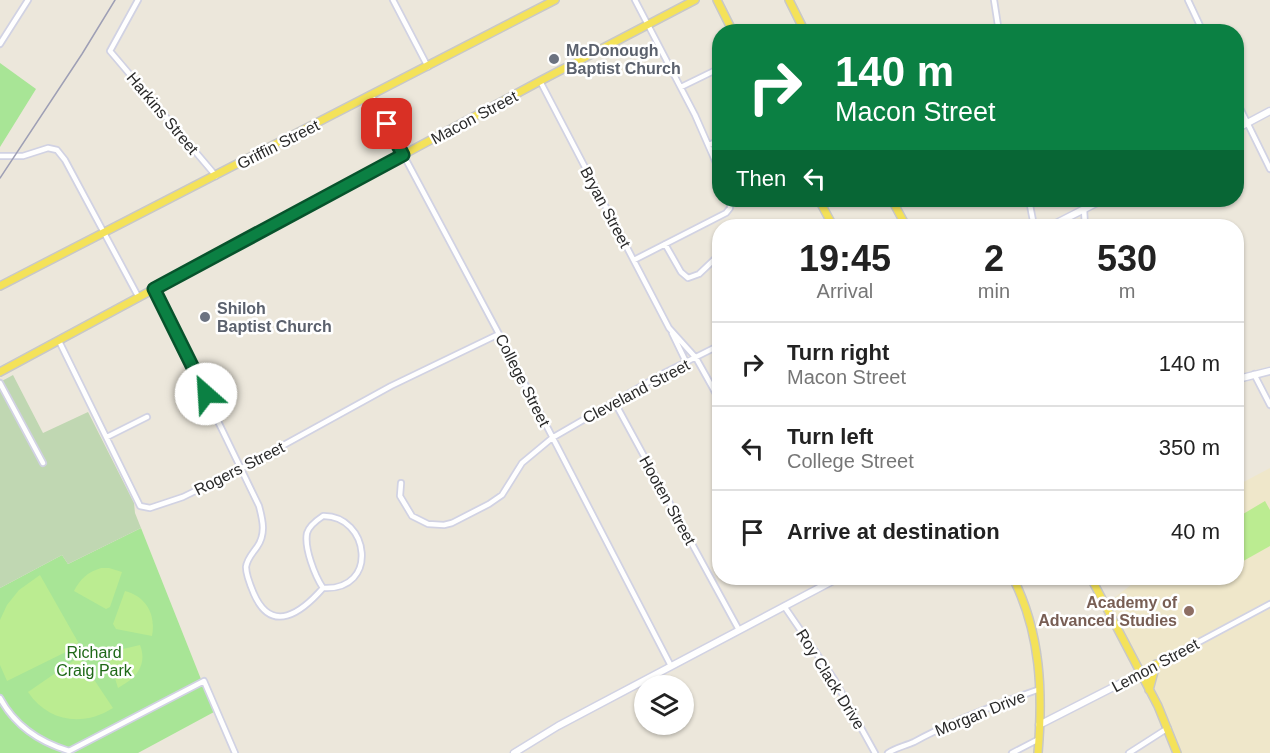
<!DOCTYPE html>
<style>
body{margin:0;font-family:Arial,sans-serif;background:#f2f2f2;color:#222;height:100vh;display:flex;flex-direction:column;font-size:22px;white-space:nowrap}
*{box-sizing:border-box;margin:0}
p{font-size:20px;color:#767676}
.icon{flex:none;width:33px;height:33px;fill:none;stroke:currentColor;stroke-width:2;stroke-linecap:round;stroke-linejoin:round}
.map{position:relative;flex:1;overflow:hidden}
.panel{position:absolute;left:712px;top:219px;width:532px;height:366px;display:flex;flex-direction:column;background:#fff;border-radius:24px;box-shadow:0 2px 4px #0004}
.panel>*{flex:none}
.guide{position:absolute;left:712px;top:24px;width:532px;height:183px;border-radius:24px;box-shadow:0 2px 4px #0004;background:#0b8043;color:#fff;overflow:hidden}
.buttons{position:absolute;left:634px;top:675px;display:grid;gap:12px}
.buttons a{display:grid;place-items:center;width:60px;height:60px;border-radius:50%;background:#fff;box-shadow:0 2px 4px #0004;font-size:30px}
.pin{position:absolute;display:grid;place-items:center;width:51px;height:51px;color:#fff;margin:-26px;border-radius:12px;box-shadow:0 3px 9px #0006}
.me{position:absolute;width:66px;margin:-33px;rotate:334deg;stroke-linejoin:round;filter:drop-shadow(0 0 4px #0008)}
.turn{display:flex;align-items:center;gap:21px;height:126px;padding:0 24px;font-size:27px}
.turn .icon{width:78px;height:78px;stroke-width:2.5}
.turn b{display:block;font-size:42px;line-height:51px}
.then{display:flex;align-items:center;height:57px;padding:0 24px;background:#0003;gap:12px;font-size:22px}
.eta{display:flex;justify-content:space-evenly;align-items:center;height:102px;text-align:center}
.eta b{font-size:36px;font-weight:800;line-height:42px}
ul{padding:0;list-style:none}
li{display:flex;align-items:center;gap:18px;height:84px;padding:0 24px;border-top:2px solid #e0e0e0}
li div{flex:1}
li b{display:block;font-size:22px}
li em{font-style:normal}
.map>svg:first-child{display:block}
.education{fill:#efe7ca}
.green{fill:#a8e596}
.cemetery{fill:#c0d7b2}
.pitch{fill:#bbec91}
.lines{fill:none;stroke-linecap:round;stroke-linejoin:round}
.street-casing{stroke:#d1d2e3;stroke-width:8}
.secondary-casing{stroke:#d1d2e3;stroke-width:9}
.primary-casing{stroke:#c8c8c8;stroke-width:10}
.street{stroke:#fff;stroke-width:4.5}
.secondary{stroke:#fff;stroke-width:6}
.primary{stroke:#f4e259;stroke-width:7}
.rail{stroke:#9e9fb5;stroke-width:1.5}
.route-casing{stroke:#07532c;stroke-width:15}
.route{stroke:#0b8043;stroke-width:10}
.worship-dot{fill:#6b7280;stroke:#fff;stroke-width:2}
.education-dot{fill:#8d6e63;stroke:#fff;stroke-width:2}
.labels{text-anchor:middle;stroke-width:5;stroke-linejoin:round;paint-order:stroke}
.worship-label{font-size:16px;font-weight:bold;fill:#5b616d;stroke:#fff;text-anchor:start}
.street-label{font-size:16px;fill:#2a2a2a;stroke:#fff}
.education-label{font-size:16px;font-weight:bold;fill:#785e54;stroke:#fff;text-anchor:end}
.park-label{font-size:16px;fill:#1f6918;stroke:#fff}
</style>
<div class="map">
<svg width="1270" height="753" viewBox="0 0 1270 753">
<rect width="100%" height="100%" fill="#ece7db"/>
<path class="education" d="M1270 468V753H1180L1105 605 1140 578H1238V485Z"/>
<path class="green" d="M0 63 36 89 0 147Z
M141 528 214 712 138 753H0V588L62 555 68 564Z"/>
<path class="cemetery" d="M13 375 43 433 88 412 134 503 135 513 141 528 68 564 62 555 0 588V382Z"/>
<path class="pitch" d="M1265 501 1270 510V546L1238 564V517Z
M101 568H109L122 572 110 607 106 609 74 591C80 579 88 572 101 568Z
M40 575 78 642 76 647 7 681 0 665V620L7 605 19 590Z
M125 591C147 597 156 615 152 636L116 629 113 624Z
M140 645C148 666 135 679 118 688L108 656 110 652Z
M76 659 81 660 113 708C83 727 48 722 28 692Z"/>
<g class="lines">
<defs>
<path id="street" d="M138 0 110 51 216 176
M393 0 428 67
M635 0 695 115 720 172
M994 0 999 32
M1188 0 1203 32
M793 32 803 27
M0 44 28 0
M540 81 669 328 696 358 720 401
M681 87 720 68
M372 96 499 334 671 666
M1238 104 1270 169
M709 145 720 140
M0 156H23L48 148 57 150 65 160 139 298
M1029 200 1034 226
M1084 209 1085 226
M665 244 681 272 688 278 699 274 720 254
M634 260 726 213 730 208V200
M154 289 259 506C263 521 266 534 257 547 252 554 247 559 246 567 246 575 251 587 254 594 272 635 302 612 323 588
M672 333 686 362
M59 341 140 506 150 508 183 497 242 468 391 386 499 334
M1254 374 1270 405
M0 383 43 463
M614 401 739 630
M107 437 147 417
M401 483 400 496 412 516 428 524 444 525 452 523 489 504 502 495 522 463 552 438 666 372 720 345
M323 516C369 515 380 591 323 588 315 576 304 548 307 533 309 526 317 520 323 516Z
M818 578 822 586
M784 606 834 679 875 753
M1141 673 1270 604
M0 698C15 726 39 742 69 751L204 681 235 753
M888 753C895 748 905 746 914 742 954 720 997 704 1040 689
M1012 753 1039 739
M1129 753 1168 728"/>
<path id="secondary" d="M1238 128 1270 111
M1051 226 1102 200
M1238 379 1270 371
M1039 725 1141 673
M514 753 558 726 838 578"/>
<path id="primary" d="M717 0 733 32
M789 0 805 32
M819 200 833 226
M892 200 906 226
M0 286 555 0
M0 372 540 81 695 0
M1013 578C1041 633 1043 693 1038 753
M1091 578 1158 706 1177 753
M1149 690 1156 664"/>
</defs>
<use href="#street" class="street-casing"/>
<use href="#secondary" class="secondary-casing"/>
<use href="#primary" class="primary-casing"/>
<use href="#street" class="street"/>
<use href="#secondary" class="secondary"/>
<use href="#primary" class="primary"/>
<path class="rail" d="M0 178 82 54 115 0"/>
</g>
<g class="lines">
<defs>
<path id="route" d="M206 394 154 289 403 155 387 124"/>
</defs>
<use href="#route" class="route-casing"/>
<use href="#route" class="route"/>
</g>
<g class="worship-dot">
<circle cx="554" cy="59" r="6"/>
<circle cx="205" cy="317" r="6"/>
</g>
<circle class="education-dot" cx="1189" cy="611" r="6"/>
<g class="labels">
<g class="worship-label">
<text x="566" y="56">McDonough<tspan x="566" dy="18">Baptist Church</tspan></text>
<text x="217" y="314">Shiloh<tspan x="217" dy="18">Baptist Church</tspan></text>
</g>
<g class="street-label">
<text transform="translate(163 113) rotate(50)" y="6">Harkins Street</text>
<text transform="translate(474 117) rotate(-28)" y="6">Macon Street</text>
<text transform="translate(278 144) rotate(-27)" y="6">Griffin Street</text>
<text transform="translate(606 207) rotate(62)" y="6">Bryan Street</text>
<text transform="translate(523 380) rotate(63)" y="6">College Street</text>
<text transform="translate(636 391) rotate(-28)" y="6">Cleveland Street</text>
<text transform="translate(239 468) rotate(-27)" y="6">Rogers Street</text>
<text transform="translate(668 500) rotate(61)" y="6">Hooten Street</text>
<text transform="translate(1155 665) rotate(-28)" y="6">Lemon Street</text>
<text transform="translate(831 679) rotate(58)" y="6">Roy Clack Drive</text>
<text transform="translate(980 713) rotate(-22)" y="6">Morgan Drive</text>
</g>
<g class="education-label">
<text x="1177" y="608">Academy of<tspan x="1177" dy="18">Advanced Studies</tspan></text>
</g>
<g class="park-label">
<text x="94" y="658">Richard<tspan x="94" dy="18">Craig Park</tspan></text>
</g>
</g>
</svg>
<div class="buttons">
<a><svg class="icon" aria-label="layers" viewBox="0 0 24 24"><path d="M12 4l9 5-9 5-9-5zM3 14l9 5 9-5"/></svg></a>
</div>
<div class="pin" style="left:387px;top:124px;background:#d93025"><svg class="icon" aria-label="arrive" viewBox="0 0 24 24"><path d="M6 21V4h12l-3 4 3 4H6"/></svg></div>
<svg class="me" style="left:206px;top:394px" viewBox="-20 -20 40 40"><circle r="19" fill="#fff"/><path d="M0-13L10 11 0 6-10 11z" fill="#0b8043"/></svg>
<div class="guide">
<div class="turn"><svg class="icon" aria-label="right" viewBox="0 0 24 24"><path d="M7 20v-9h11M14 6l5 5-5 5"/></svg><div><b>140 m</b>Macon Street</div></div>
<div class="then">Then<svg class="icon" aria-label="left" viewBox="0 0 24 24"><path d="M17 20v-9H6M10 6l-5 5 5 5"/></svg></div>
</div>
<section class="panel">
<div class="eta">
<div><b>19:45</b><p>Arrival</p></div>
<div><b>2</b><p>min</p></div>
<div><b>530</b><p>m</p></div>
</div>
<ul>
<li><svg class="icon" aria-label="right" viewBox="0 0 24 24"><path d="M7 20v-9h11M14 6l5 5-5 5"/></svg><div><b>Turn right</b><p>Macon Street</p></div><em>140 m</em></li>
<li><svg class="icon" aria-label="left" viewBox="0 0 24 24"><path d="M17 20v-9H6M10 6l-5 5 5 5"/></svg><div><b>Turn left</b><p>College Street</p></div><em>350 m</em></li>
<li><svg class="icon" aria-label="arrive" viewBox="0 0 24 24"><path d="M6 21V4h12l-3 4 3 4H6"/></svg><div><b>Arrive at destination</b></div><em>40 m</em></li>
</ul>
</section>
</div>
